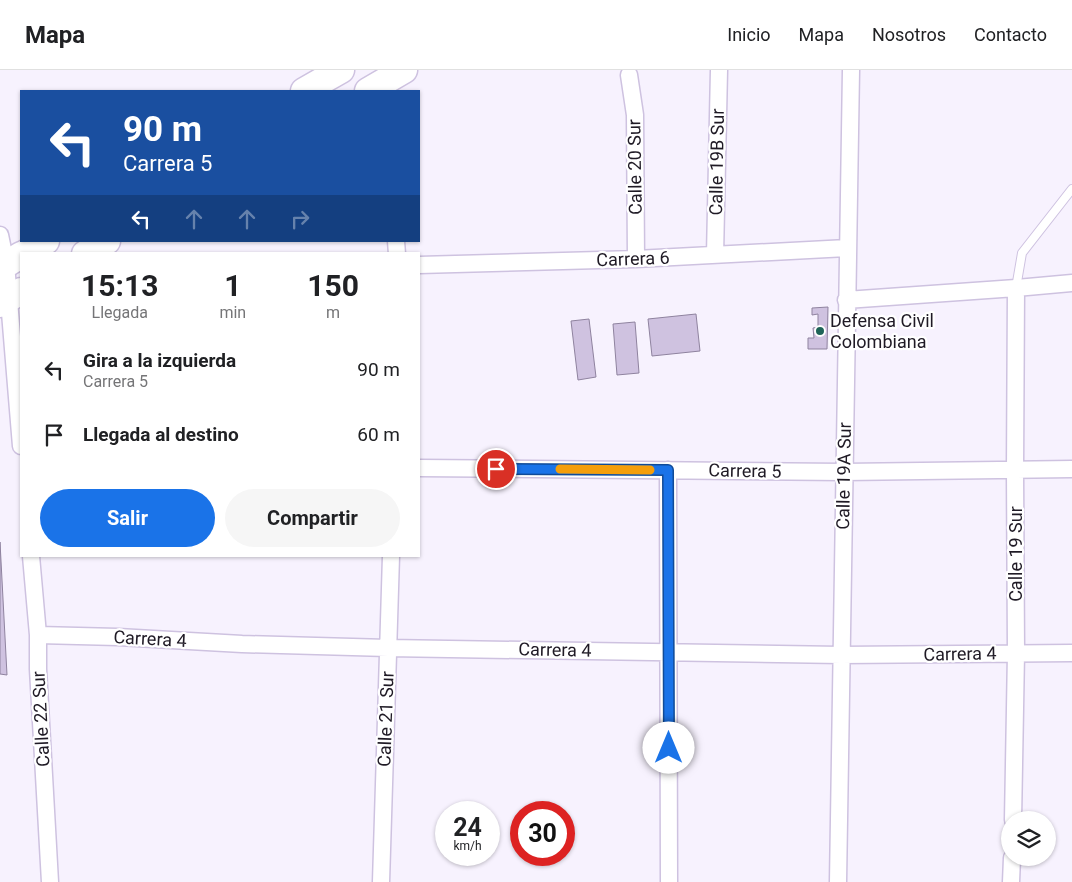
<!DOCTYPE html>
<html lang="es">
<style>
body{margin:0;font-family:Roboto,sans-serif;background:#f6f6f6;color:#202124;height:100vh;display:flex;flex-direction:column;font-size:19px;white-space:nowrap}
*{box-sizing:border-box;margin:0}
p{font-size:16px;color:#757577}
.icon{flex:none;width:28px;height:28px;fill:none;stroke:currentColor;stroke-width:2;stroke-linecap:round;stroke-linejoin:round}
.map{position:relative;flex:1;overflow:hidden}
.details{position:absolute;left:20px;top:182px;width:400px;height:305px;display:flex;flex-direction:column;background:#fff;border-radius:0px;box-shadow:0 1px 4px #0004}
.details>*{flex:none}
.guide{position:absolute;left:20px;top:20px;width:400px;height:152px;border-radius:0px;box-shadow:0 1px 4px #0004;background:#1a4fa0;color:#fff;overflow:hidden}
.fabs{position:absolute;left:1001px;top:741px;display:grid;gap:10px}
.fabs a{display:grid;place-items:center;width:55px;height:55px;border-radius:50%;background:#fff;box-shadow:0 1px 4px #0004;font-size:25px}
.speed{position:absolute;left:435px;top:731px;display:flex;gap:10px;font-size:25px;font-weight:700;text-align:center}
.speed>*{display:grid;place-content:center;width:65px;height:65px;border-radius:50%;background:#fff;box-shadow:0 1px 4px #0004;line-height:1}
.speed small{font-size:12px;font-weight:400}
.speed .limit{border:8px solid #d22;background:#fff;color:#111}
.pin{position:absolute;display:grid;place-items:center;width:42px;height:42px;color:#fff;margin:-21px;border:2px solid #fff;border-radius:50%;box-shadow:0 1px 5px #0007}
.me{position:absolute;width:55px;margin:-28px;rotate:0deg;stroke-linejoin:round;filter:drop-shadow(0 0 4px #0008)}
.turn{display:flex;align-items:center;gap:18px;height:105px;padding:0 20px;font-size:22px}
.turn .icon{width:65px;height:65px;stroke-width:2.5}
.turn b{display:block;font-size:35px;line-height:42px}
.lanes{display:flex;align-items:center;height:48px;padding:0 20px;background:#0003;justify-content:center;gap:25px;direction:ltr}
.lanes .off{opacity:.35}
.eta{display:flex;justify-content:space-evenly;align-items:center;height:85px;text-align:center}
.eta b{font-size:30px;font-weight:700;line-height:35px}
.primary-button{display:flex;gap:10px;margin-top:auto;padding:10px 20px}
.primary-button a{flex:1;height:58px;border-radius:30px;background:#1a73e8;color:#fff;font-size:20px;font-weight:700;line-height:58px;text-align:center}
.primary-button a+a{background:#f6f6f6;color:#202124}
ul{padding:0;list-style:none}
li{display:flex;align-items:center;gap:15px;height:65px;padding:0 20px}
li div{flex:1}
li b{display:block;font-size:19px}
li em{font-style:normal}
header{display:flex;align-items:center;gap:30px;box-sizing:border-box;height:70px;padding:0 25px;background:#fff;border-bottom:1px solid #e0e0e0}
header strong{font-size:24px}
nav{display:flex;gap:28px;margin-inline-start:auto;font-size:18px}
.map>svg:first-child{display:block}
.building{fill:#cfc2e0;stroke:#8f839f}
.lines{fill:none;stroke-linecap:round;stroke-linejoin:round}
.service-casing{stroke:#cec2e0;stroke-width:10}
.minor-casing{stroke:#cec2e0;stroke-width:19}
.trunk-casing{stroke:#cec2e0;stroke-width:29}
.service{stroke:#fff;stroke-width:8}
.minor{stroke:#fff;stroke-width:16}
.trunk{stroke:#fff;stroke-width:26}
.route-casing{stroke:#114b97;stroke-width:12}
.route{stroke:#1a73e8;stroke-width:9}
.slow{stroke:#f59e0b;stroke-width:9}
.poi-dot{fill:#1e6458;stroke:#fff;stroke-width:2}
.labels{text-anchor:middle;stroke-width:4.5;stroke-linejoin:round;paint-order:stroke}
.street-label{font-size:18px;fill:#1f1a25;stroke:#fff}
.poi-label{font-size:18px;fill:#1f1a25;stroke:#fff;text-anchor:start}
</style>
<header>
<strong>Mapa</strong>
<nav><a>Inicio</a><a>Mapa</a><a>Nosotros</a><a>Contacto</a></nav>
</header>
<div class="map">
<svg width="1072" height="812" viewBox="0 0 1072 812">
<rect width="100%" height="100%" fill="#f7f2fe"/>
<path class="building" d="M828 237 827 279H808V268H814L813 258 818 257V244L812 245V238Z
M696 244 700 281 652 286 648 249Z
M589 249 596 307 578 310 571 251Z
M635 252 639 303 617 305 613 254Z
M0 472 7 605 0 604Z"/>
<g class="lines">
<defs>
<path id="service" d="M1016 218 1022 183 1072 119"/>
<path id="minor" d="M629 5 635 45 636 189
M0 165 6 194 21 376
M396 171 397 184
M715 185 719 0
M419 195 636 189 847 178
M846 230 1016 218 1072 213
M419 398 844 402 1072 399
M668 400 669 812
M31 486 38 565V599L50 812
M38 565 118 567 242 574 388 578 841 585 1072 583
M1013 750 1016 583 1015 400 1016 218
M381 812 391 486
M838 812 851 0
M1011 812 1012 788"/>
<path id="trunk" d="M304 21 341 0
M368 21 404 0
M24 184 46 171
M85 184 107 171
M0 198 21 185
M0 234 21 221"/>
</defs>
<use href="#service" class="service-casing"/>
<use href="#minor" class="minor-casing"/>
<use href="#trunk" class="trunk-casing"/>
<use href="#service" class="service"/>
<use href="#minor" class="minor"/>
<use href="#trunk" class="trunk"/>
</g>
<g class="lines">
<defs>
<path id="route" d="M496 399 668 400 669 678"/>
</defs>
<use href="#route" class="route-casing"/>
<use href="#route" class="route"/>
<path class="slow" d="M560 399 650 400"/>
</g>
<circle class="poi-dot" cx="820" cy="261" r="5"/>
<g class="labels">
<g class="street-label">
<text transform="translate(717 92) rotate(-89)" y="6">Calle 19B Sur</text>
<text transform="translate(635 97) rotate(-91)" y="6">Calle 20 Sur</text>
<text transform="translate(633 189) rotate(-2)" y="6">Carrera 6</text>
<text transform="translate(745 401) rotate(1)" y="6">Carrera 5</text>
<text transform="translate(844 406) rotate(-89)" y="6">Calle 19A Sur</text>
<text transform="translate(1016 484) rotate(-90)" y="6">Calle 19 Sur</text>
<text transform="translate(150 569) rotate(3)" y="6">Carrera 4</text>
<text transform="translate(555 580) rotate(1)" y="6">Carrera 4</text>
<text transform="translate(960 584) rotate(-1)" y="6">Carrera 4</text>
<text transform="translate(41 649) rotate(-93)" y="6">Calle 22 Sur</text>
<text transform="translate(386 649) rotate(-88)" y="6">Calle 21 Sur</text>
</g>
<g class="poi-label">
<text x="830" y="257">Defensa Civil<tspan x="830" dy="21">Colombiana</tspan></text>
</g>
</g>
</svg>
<div class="fabs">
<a><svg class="icon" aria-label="layers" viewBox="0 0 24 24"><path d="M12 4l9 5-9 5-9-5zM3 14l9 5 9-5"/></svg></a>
</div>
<div class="speed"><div>24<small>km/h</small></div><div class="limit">30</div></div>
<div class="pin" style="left:496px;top:399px;background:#d93025"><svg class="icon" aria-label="arrive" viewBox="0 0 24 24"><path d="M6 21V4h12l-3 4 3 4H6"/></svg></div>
<svg class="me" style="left:669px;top:678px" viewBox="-20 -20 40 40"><circle r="19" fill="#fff"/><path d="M0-13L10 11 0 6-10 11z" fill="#1a73e8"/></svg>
<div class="guide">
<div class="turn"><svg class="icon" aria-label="left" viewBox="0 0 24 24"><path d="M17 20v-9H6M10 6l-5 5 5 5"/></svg><div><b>90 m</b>Carrera 5</div></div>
<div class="lanes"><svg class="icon" aria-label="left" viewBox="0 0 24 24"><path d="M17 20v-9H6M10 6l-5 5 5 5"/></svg><svg class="icon off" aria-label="ahead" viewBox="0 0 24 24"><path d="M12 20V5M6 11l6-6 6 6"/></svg><svg class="icon off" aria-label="ahead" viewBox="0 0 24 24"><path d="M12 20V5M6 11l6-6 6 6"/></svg><svg class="icon off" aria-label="right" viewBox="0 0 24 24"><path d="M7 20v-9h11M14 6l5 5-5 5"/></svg></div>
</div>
<section class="details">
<div class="eta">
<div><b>15:13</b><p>Llegada</p></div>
<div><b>1</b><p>min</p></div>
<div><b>150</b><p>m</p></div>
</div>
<ul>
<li><svg class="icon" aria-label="left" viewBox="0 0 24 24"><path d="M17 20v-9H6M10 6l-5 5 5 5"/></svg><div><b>Gira a la izquierda</b><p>Carrera 5</p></div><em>90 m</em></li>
<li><svg class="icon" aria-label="arrive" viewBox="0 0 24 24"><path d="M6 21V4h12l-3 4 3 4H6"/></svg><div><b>Llegada al destino</b></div><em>60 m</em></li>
</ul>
<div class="primary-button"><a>Salir</a><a>Compartir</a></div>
</section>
</div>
